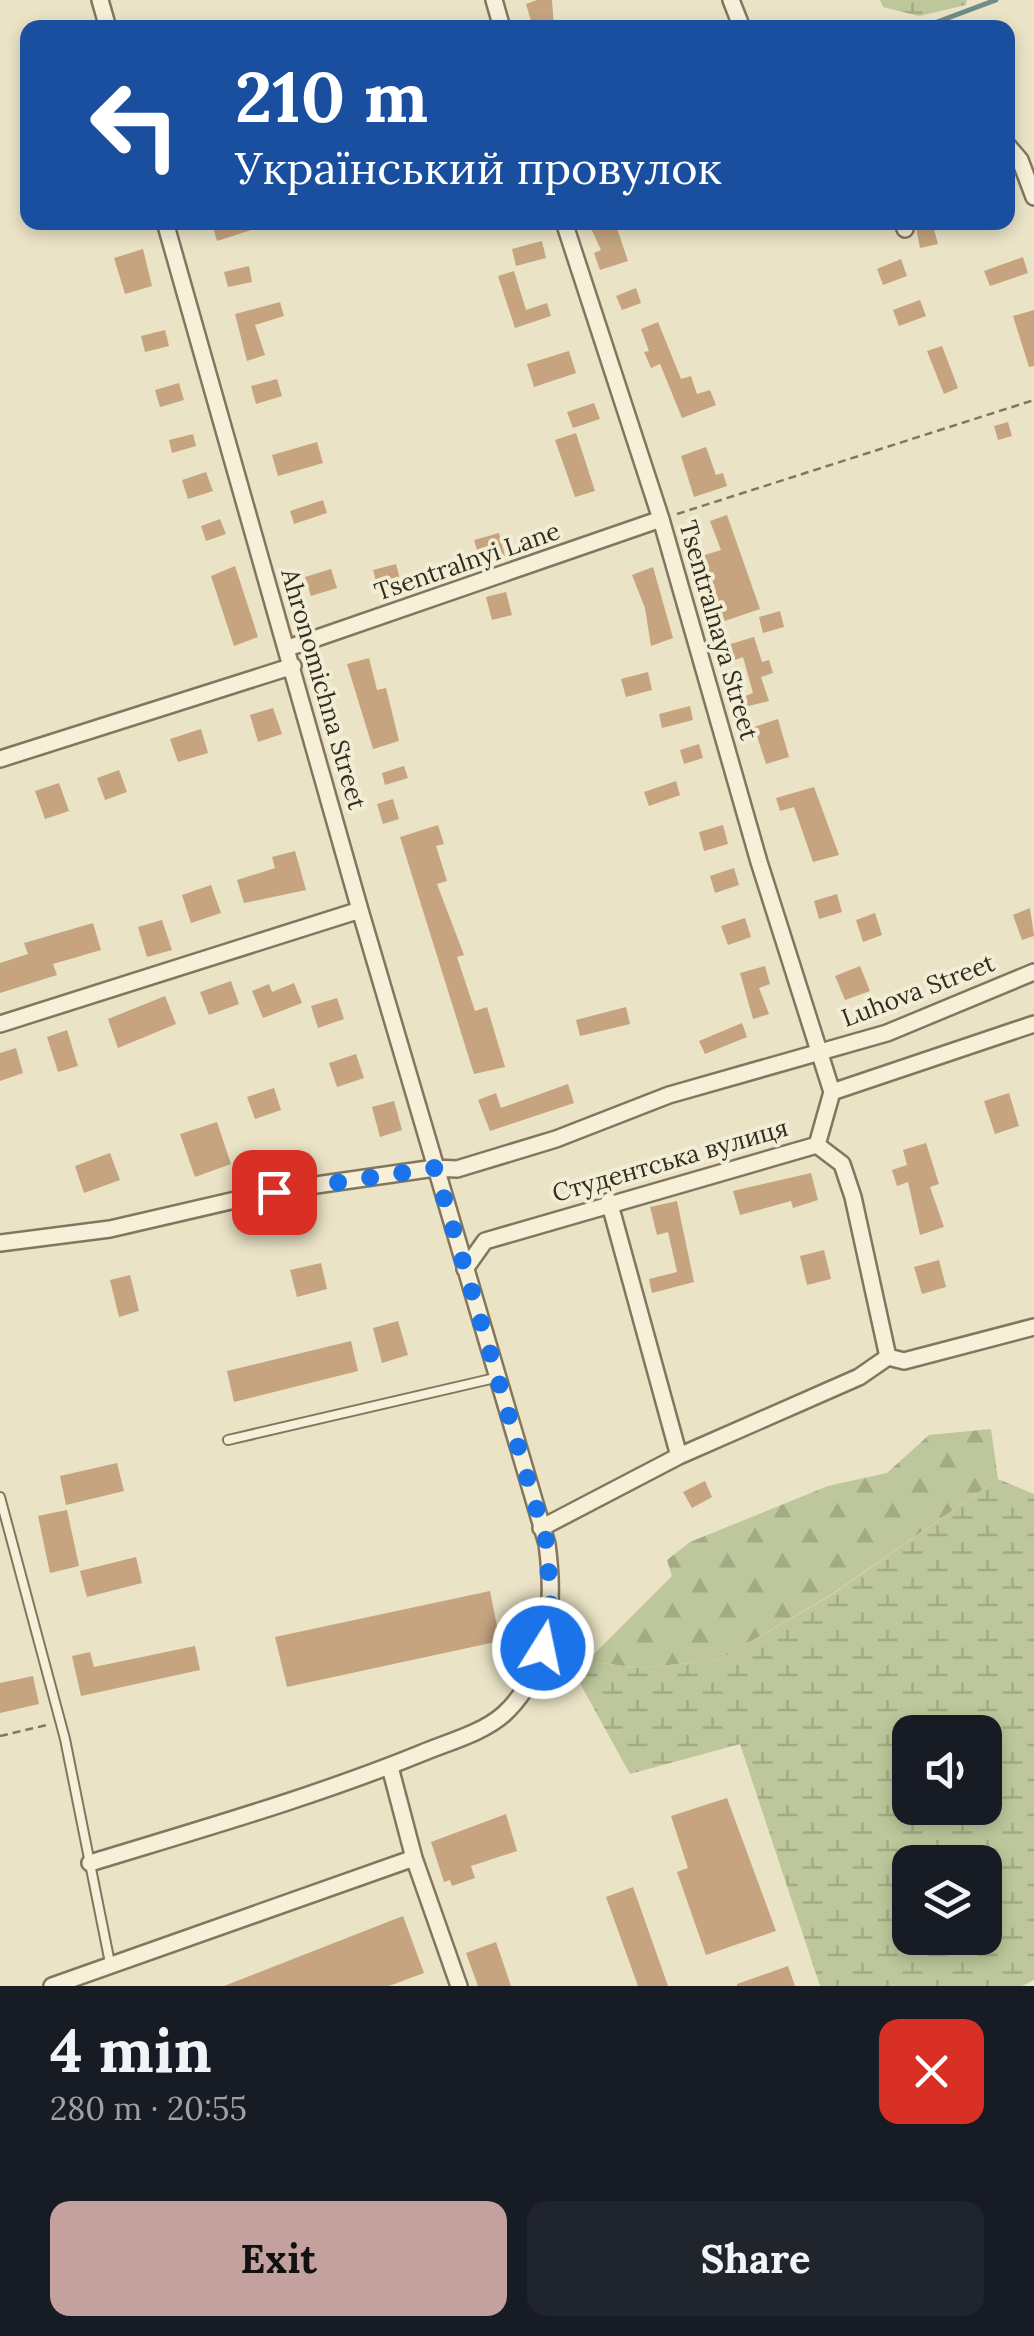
<!DOCTYPE html>
<meta charset="utf-8">
<style>
body{margin:0;font-family:Lora,serif;background:#20242c;color:#f1f3f6;height:100vh;display:flex;flex-direction:column;font-size:38px;white-space:nowrap}
*{box-sizing:border-box;margin:0}
p{font-size:32px;color:#9ea1a6}
.icon{flex:none;width:55px;height:55px;fill:none;stroke:currentColor;stroke-width:2;stroke-linecap:round;stroke-linejoin:round}
.map{position:relative;height:1986px;overflow:hidden}
.side{display:flex;flex-direction:column;background:#171b24;flex:1}
.side>*{flex:none}
.top-card{position:absolute;left:20px;top:20px;width:995px;height:210px;border-radius:20px;box-shadow:0 5px 15px #0003;background:#1a4fa0;color:#fff;overflow:hidden}
.controls{position:absolute;left:892px;top:1715px;display:grid;gap:20px}
.controls a{display:grid;place-items:center;width:110px;height:110px;border-radius:20px;background:#171b24;box-shadow:0 5px 15px #0003;font-size:50px}
.pin{position:absolute;display:grid;place-items:center;width:85px;height:85px;color:#fff;margin:-42px;border-radius:20px;box-shadow:0 5px 15px #0006}
.me{position:absolute;width:110px;margin:-55px;rotate:10deg;stroke-linejoin:round;filter:drop-shadow(0 0 8px #0008)}
.turn{display:flex;align-items:center;gap:35px;height:210px;padding:0 50px;font-size:45px}
.turn .icon{width:130px;height:130px;stroke-width:2.5}
.turn b{display:block;font-size:70px;line-height:85px}
.round{display:grid;place-items:center;flex:none;width:105px;height:105px;border-radius:20px;background:#20242c}
.summary{display:flex;align-items:center;justify-content:space-between;height:170px;padding:0 50px}
h1{font-size:60px;font-weight:700;line-height:75px}
.action{display:flex;gap:20px;margin-top:auto;padding:20px 50px}
.action a{flex:1;height:115px;border-radius:20px;background:#c4a19e;color:#111;font-size:40px;font-weight:700;line-height:115px;text-align:center}
.action a+a{background:#20242c;color:#f1f3f6}
.map>svg:first-child{display:block}
.forest{fill:url(#forest-firs)}
.wetland{fill:url(#wetland-marsh);fill-rule:evenodd}
.lines{fill:none;stroke-linecap:round;stroke-linejoin:round}
.stream{stroke:#6f8c88;stroke-width:5}
.building{fill:#c5a47f}
.lane-casing{stroke:#84765d;stroke-width:12}
.street-casing{stroke:#84765d;stroke-width:20}
.path{stroke:#84765d;stroke-width:2.5;stroke-dasharray:8 5;stroke-linecap:butt}
.lane{stroke:#f6f0d9;stroke-width:8}
.street{stroke:#f6f0d9;stroke-width:15}
.route{stroke:#1a73e8;stroke-width:18;stroke-dasharray:0 32.4}
.labels{text-anchor:middle;stroke-width:8;stroke-linejoin:round;paint-order:stroke}
.street-label{font-size:25px;fill:#352d20;stroke:#f2edd5}
</style>
<div class="map">
<svg width="1034" height="1986" viewBox="0 0 1034 1986">
<defs>
<pattern id="forest-firs" width="22" height="20" patternUnits="userSpaceOnUse" patternTransform="scale(2.5)"><rect width="22" height="20" fill="#bdc79b"/><path d="M5 1l3.5 6h-7zM16 11l3.5 6h-7z" fill="#a3ab85"/></pattern>
<pattern id="wetland-marsh" width="20" height="14" patternUnits="userSpaceOnUse" patternTransform="scale(2.5)"><rect width="20" height="14" fill="#bdc79b"/><path d="M1 5h8M5 5V1M11 12h8M15 12V8" fill="none" stroke="#a3ab85"/></pattern>
</defs>
<rect width="100%" height="100%" fill="#eae3c6"/>
<path class="forest" d="M991 1429 998 1479 829 1596 719 1660 638 1668 587 1661 672 1576 667 1560 690 1542 828 1486 887 1473 929 1435Z"/>
<path class="wetland" d="M880 0H967L966 5 919 16 883 7Z
M998 1479 1034 1494V1980L1022 1986H820L740 1744 630 1774 572 1669 587 1661 638 1668 719 1660 830 1596ZM910 1732H985V1808H910ZM910 1862H985V1938H910Z"/>
<g class="lines">
<path class="stream" d="M921 28 996 0"/>
</g>
<path class="building" d="M537 0H552L554 28H533L526 4Z
M228 222H267V225L217 241 213 228Z
M588 222H615L628 261 600 270 594 253 601 250Z
M915 222H932L938 244 920 248Z
M542 241 546 258 516 266 512 249Z
M143 249 152 286 125 294 114 258Z
M1023 257 1028 273 990 286 984 271Z
M901 259 907 276 883 285 877 269Z
M249 266 252 282 228 287 224 272Z
M514 271 526 310 547 303 551 316 515 328 498 276Z
M636 288 641 303 622 310 616 296Z
M920 300 926 316 899 326 893 310Z
M280 302 284 316 255 325 265 355 247 361 235 314Z
M1034 310V366L1029 367 1013 316Z
M658 322 681 379 691 376 697 394 710 390 716 405 682 418 660 364 651 368 644 352 649 351 641 329Z
M165 330 169 346 145 352 141 336Z
M942 346 958 388 944 394 927 351Z
M569 351 576 373 534 387 527 364Z
M277 379 282 396 256 404 251 386Z
M179 383 184 400 160 407 155 390Z
M594 403 600 419 573 428 567 412Z
M1008 422 1012 436 998 440 994 426Z
M576 433 595 491 575 497 555 440Z
M193 434 196 446 172 453 169 440Z
M317 442 323 463 278 476 272 455Z
M706 447 716 475 723 473 727 486 694 497 681 456Z
M206 472 213 491 188 499 182 480Z
M323 500 327 513 294 524 290 511Z
M727 515 760 609 719 623 698 557 721 550 710 521Z
M220 519 226 534 206 541 201 526Z
M499 533 505 556 481 563 474 540Z
M396 564 404 594 381 600 373 570Z
M235 566 258 637 234 646 211 576Z
M653 567 673 638 651 646 645 608 632 575Z
M331 569 337 588 311 596 305 577Z
M506 592 512 615 492 620 486 597Z
M780 611 784 627 763 633 759 617Z
M754 637 762 662 769 660 773 673 761 677 769 701 732 710 729 702 753 693 743 657 732 661 727 645Z
M369 658 377 690 386 688 399 741 373 749 347 664Z
M648 672 652 690 626 697 621 679Z
M690 706 693 720 662 728 659 714Z
M273 708 282 734 258 742 250 715Z
M778 719 789 757 766 764 754 727Z
M201 729 208 753 178 762 170 739Z
M699 744 703 758 684 764 680 750Z
M404 766 408 778 385 785 382 773Z
M119 770 127 792 105 800 97 778Z
M676 781 680 795 649 806 644 792Z
M59 783 69 811 45 819 35 791Z
M814 787 839 855 813 862 794 807 780 811 776 798Z
M393 799 399 819 383 824 377 804Z
M438 825 444 844 436 846 447 881 437 884 464 955 457 957 475 1011 487 1007 505 1067 474 1074 400 837Z
M723 825 728 844 704 851 699 832Z
M295 851 306 890 244 903 237 880 275 868 272 857Z
M734 868 739 885 715 893 710 876Z
M211 885 221 913 191 923 182 895Z
M837 894 842 912 819 919 814 901Z
M1030 908 1034 936 1022 940 1013 915Z
M875 913 882 935 863 942 856 920Z
M745 918 751 937 728 945 721 926Z
M162 920 172 950 147 957 138 927Z
M93 923 101 950 53 964 57 975 0 993V963L28 954 24 943Z
M765 966 770 984 759 988 769 1014 753 1019 740 973Z
M860 966 870 991 845 1000 835 976Z
M231 981 239 1004 209 1015 200 992Z
M294 983 302 1003 263 1018 252 991 269 984 272 992Z
M165 996 176 1024 118 1048 108 1019Z
M337 998 344 1019 318 1028 311 1006Z
M626 1007 630 1024 580 1036 576 1020Z
M742 1023 747 1037 705 1054 699 1041Z
M67 1030 78 1066 58 1072 47 1037Z
M16 1048 23 1073 0 1081V1053Z
M356 1054 364 1078 337 1087 329 1063Z
M568 1084 574 1103 490 1131 478 1100 496 1093 501 1108Z
M274 1088 281 1110 255 1119 247 1097Z
M1009 1093 1019 1126 995 1134 984 1101Z
M394 1101 402 1130 380 1137 372 1107Z
M217 1122 231 1164 195 1177 180 1134Z
M926 1143 939 1184 930 1187 944 1227 920 1235 908 1182 897 1186 892 1170 907 1165 903 1150Z
M110 1153 120 1180 84 1193 75 1166Z
M811 1173 818 1200 793 1208 791 1201 740 1215 733 1191Z
M677 1201 694 1282 652 1293 649 1279 677 1272 668 1232 657 1235 650 1207Z
M824 1250 831 1279 807 1285 800 1256Z
M939 1260 946 1287 922 1294 914 1267Z
M321 1263 327 1289 297 1297 290 1270Z
M130 1275 139 1311 119 1317 110 1280Z
M398 1321 408 1355 382 1363 373 1328Z
M351 1341 358 1371 234 1402 227 1371Z
M117 1463 124 1491 66 1505 60 1476Z
M705 1481 712 1497 692 1508 683 1492Z
M67 1510 79 1566 50 1573 38 1516Z
M136 1557 142 1583 87 1597 80 1571Z
M490 1591 500 1641 287 1687 275 1637Z
M195 1646 200 1670 81 1696 72 1656 90 1652 94 1667Z
M33 1676 39 1704 0 1713V1683Z
M727 1798 776 1931 706 1955 677 1872 688 1868 671 1816Z
M506 1814 517 1851 471 1866 475 1878 452 1886 450 1880 444 1882 431 1842Z
M633 1887 668 1986H638L606 1897Z
M403 1916 424 1973 389 1986H224Z
M496 1942 511 1986H478L466 1953Z
M788 1966 795 1986H737V1984Z"/>
<g class="lines">
<defs>
<path id="lane" d="M228 1440 495 1378
M0 1497 65 1739 110 1963"/>
<path id="street" d="M100 0 108 28
M494 0 502 28
M731 0 742 28
M1008 146 1020 160 1034 197
M564 222 661 519 759 862 832 1092
M903 222 905 229
M288 648 661 519
M0 759 293 666
M0 1024 360 910
M609 1201 679 1456
M0 1243 110 1229 274 1191 435 1168 457 1169 556 1139 669 1095 887 1033 1034 972
M465 1269 485 1241 817 1145 832 1092 1034 1024
M888 1357 904 1361 1034 1327
M541 1528 679 1456 859 1377 888 1357 853 1197 842 1164 817 1145
M390 1767 414 1858 459 1986
M90 1863C201 1829 314 1797 422 1753 448 1742 483 1733 504 1714 551 1670 555 1603 547 1544L360 910 165 222
M52 1986 414 1858"/>
</defs>
<use href="#lane" class="lane-casing"/>
<use href="#street" class="street-casing"/>
<path class="path" d="M677 514 1034 400
M0 1736 47 1725"/>
<use href="#lane" class="lane"/>
<use href="#street" class="street"/>
</g>
<g class="lines">
<path class="route" d="M274 1192 435 1168 547 1544 551 1617 543 1648"/>
</g>
<g class="labels">
<g class="street-label">
<text transform="translate(467 561) rotate(-19)" y="9">Tsentralnyi Lane</text>
<text transform="translate(719 630) rotate(74)" y="9">Tsentralnaya Street</text>
<text transform="translate(324 689) rotate(74)" y="9">Ahronomichna Street</text>
<text transform="translate(918 990) rotate(-21)" y="9">Luhova Street</text>
<text transform="translate(670 1160) rotate(-16)" y="9">Студентська вулиця</text>
</g>
</g>
</svg>
<div class="controls">
<a><svg class="icon" aria-label="sound" viewBox="0 0 24 24"><path d="M4 9h4l5-4v14l-5-4H4zM17 9q2 3 0 6"/></svg></a>
<a><svg class="icon" aria-label="layers" viewBox="0 0 24 24"><path d="M12 4l9 5-9 5-9-5zM3 14l9 5 9-5"/></svg></a>
</div>
<div class="pin" style="left:274px;top:1192px;background:#d93025"><svg class="icon" aria-label="arrive" viewBox="0 0 24 24"><path d="M6 21V4h12l-3 4 3 4H6"/></svg></div>
<svg class="me" style="left:543px;top:1648px" viewBox="-20 -20 40 40"><circle r="17" fill="#1a73e8" stroke="#fff" stroke-width="3"/><path d="M0-11L8 9 0 5-8 9z" fill="#fff"/></svg>
<div class="top-card">
<div class="turn"><svg class="icon" aria-label="left" viewBox="0 0 24 24"><path d="M17 20v-9H6M10 6l-5 5 5 5"/></svg><div><b>210 m</b>Український провулок</div></div>
</div>
</div>
<section class="side">
<div class="summary"><div><h1>4 min</h1><p>280 m · 20:55</p></div><a class="round" style="background:#d93025;color:#fff"><svg class="icon" aria-label="close" viewBox="0 0 24 24"><path d="M6 6l12 12M18 6L6 18"/></svg></a></div>
<div class="action"><a>Exit</a><a>Share</a></div>
</section>
